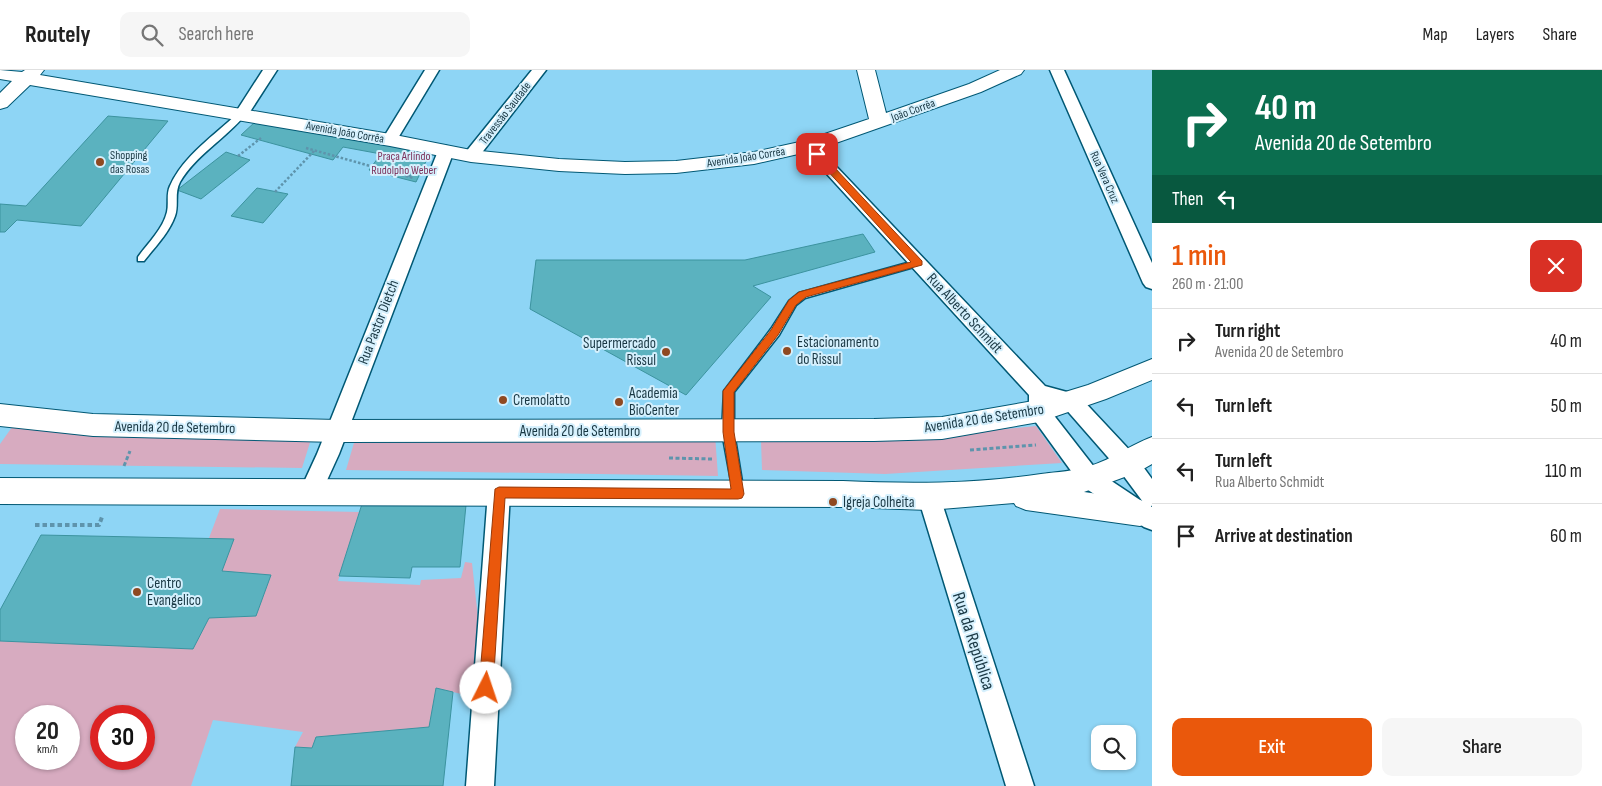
<!DOCTYPE html>
<meta charset="utf-8">
<style>
body{margin:0;font-family:"Sofia Sans Condensed",sans-serif;background:#f6f6f6;color:#222;height:100vh;display:flex;flex-direction:column;font-size:19px;white-space:nowrap}
*{box-sizing:border-box;margin:0}
p{font-size:16px;color:#767676}
.icon{flex:none;width:28px;height:28px;fill:none;stroke:currentColor;stroke-width:2;stroke-linecap:round;stroke-linejoin:round}
.map{position:relative;flex:1;overflow:hidden}
.drawer{display:flex;flex-direction:column;background:#fff;width:450px}
.drawer>*{flex:none}
.hud{background:#0b6e4f;color:#fff;overflow:hidden}
.fabs{position:absolute;left:1091px;top:655px;display:grid;gap:10px}
.fabs a{display:grid;place-items:center;width:45px;height:45px;border-radius:10px;background:#fff;box-shadow:0 1px 4px #0004;font-size:25px}
.speed{position:absolute;left:15px;top:635px;display:flex;gap:10px;font-size:25px;font-weight:700;text-align:center}
.speed>*{display:grid;place-content:center;width:65px;height:65px;border-radius:50%;background:#fff;box-shadow:0 1px 4px #0004;line-height:1}
.speed small{font-size:12px;font-weight:400}
.speed .limit{border:8px solid #d22;background:#fff;color:#111}
.pin{position:absolute;display:grid;place-items:center;width:42px;height:42px;color:#fff;margin:-21px;border-radius:10px;box-shadow:0 2px 8px #0006}
.me{position:absolute;width:55px;margin:-28px;rotate:4deg;stroke-linejoin:round;filter:drop-shadow(0 0 4px #0008)}
.turn{display:flex;align-items:center;gap:18px;height:105px;padding:0 20px;font-size:22px}
.turn .icon{width:65px;height:65px;stroke-width:2.5}
.turn b{display:block;font-size:35px;line-height:42px}
.then{display:flex;align-items:center;height:48px;padding:0 20px;background:#0003;gap:10px;font-size:19px}
.round{display:grid;place-items:center;flex:none;width:52px;height:52px;border-radius:10px;background:#f6f6f6}
.head{display:flex;align-items:center;justify-content:space-between;height:85px;padding:0 20px}
h1{font-size:30px;font-weight:600;line-height:38px;color:#ea580c}
.button{display:flex;gap:10px;margin-top:auto;padding:10px 20px}
.button a{flex:1;height:58px;border-radius:10px;background:#ea580c;color:#fff;font-size:20px;font-weight:600;line-height:58px;text-align:center}
.button a+a{background:#f6f6f6;color:#222}
ul{padding:0;list-style:none}
li{display:flex;align-items:center;gap:15px;height:65px;padding:0 20px;border-top:1px solid #e0e0e0}
li div{flex:1}
li b{display:block;font-size:19px}
li em{font-style:normal}
header{display:flex;align-items:center;gap:30px;box-sizing:border-box;height:70px;padding:0 25px;background:#fff;border-bottom:1px solid #e0e0e0}
header strong{font-size:24px}
nav{display:flex;gap:28px;margin-inline-start:auto;font-size:18px}
.search{width:350px;height:45px;background:#f6f6f6;display:flex;align-items:center;gap:12px;box-sizing:border-box;padding:0 18px;border-radius:10px;color:#767676;font-size:19px}
main{display:flex;flex:1;min-height:0}
.map>svg:first-child{display:block}
.green{fill:#d7abc0;fill-rule:evenodd}
.building{fill:#5bb2bf;stroke:#3c939f}
.lines{fill:none;stroke-linecap:round;stroke-linejoin:round}
.lane-casing{stroke:#005874;stroke-width:3}
.street-casing{stroke:#005874;stroke-width:3}
.secondary-casing{stroke:#005874;stroke-width:2}
.path-far2{stroke:#5e94ac;stroke-width:2.5;stroke-dasharray:2.5 2;stroke-linecap:butt}
.path-far1{stroke:#5e94ac;stroke-width:3;stroke-dasharray:4 2.5;stroke-linecap:butt}
.path{stroke:#5e94ac;stroke-width:4;stroke-dasharray:4.5 3;stroke-linecap:butt}
.lane{fill:#fff;fill-rule:evenodd}
.street{fill:#fff;fill-rule:evenodd}
.secondary{fill:#fff;fill-rule:evenodd}
.route{fill:#ea580c;stroke:#983908}
.poi-dot{fill:#8f4921;stroke:#d5f0fd;stroke-width:2}
.labels{text-anchor:middle;stroke-width:4;stroke-linejoin:round;paint-order:stroke}
.far-street-label{font-size:12px;fill:#1a3844;stroke:#d5f0fd}
.far-poi-label{font-size:12px;fill:#1a3844;stroke:#d5f0fd;text-anchor:start}
.far-park-label{font-size:12px;fill:#7c315b;stroke:#d5f0fd}
.street-label{font-size:15px;fill:#1a3844;stroke:#d5f0fd}
.poi-label{font-size:15px;fill:#1a3844;stroke:#d5f0fd;text-anchor:start}
.near-street-label{font-size:18px;fill:#1a3844;stroke:#d5f0fd}
</style>
<header>
<strong>Routely</strong>
<div class="search"><svg class="icon" aria-label="search" viewBox="0 0 24 24"><circle cx="10" cy="10" r="6"/><path d="M15 15l6 6"/></svg>Search here</div>
<nav><a>Map</a><a>Layers</a><a>Share</a></nav>
</header>
<main>
<div class="map">
<svg width="1152" height="716" viewBox="0 0 1152 716">
<rect width="100%" height="100%" fill="#8ed5f5"/>
<path class="green" d="M15 353 312 366 302 398 0 394V374Z
M1036 356 1062 393 885 404 762 400 761 371H880Z
M715 365 718 406 346 400 356 366Z
M220 439 359 442 338 511 420 515 421 510 461 508 465 492 472 493 487 630 436 618 429 657 316 667 312 678 295 677 303 662 213 650 191 716H0V571L193 579 209 548 256 546 271 505 222 501 209 468ZM26 646H69V689H26ZM101 646H144V689H101Z"/>
<path class="building" d="M108 46 168 51 81 156 17 150 5 162H0V134L26 136Z
M256 51 431 81 416 112 369 100 381 84 343 77 333 90 241 65Z
M226 82 250 90 201 129 177 120Z
M257 118 288 124 263 153 231 146Z
M863 164 875 182 753 216 771 227 686 325 530 239 536 190H745Z
M362 434 466 435 460 497H412L410 508 339 506Z
M41 465 234 469 222 501 271 505 256 546 209 548 193 579 0 571V540Z
M436 618 453 622 443 716H291L295 677 312 678 316 667 429 657Z"/>
<g class="lines">
<defs>
<path id="lane" d="M238 43 245 45C225 69 196 85 180 112 174 123 179 135 175 146 169 163 155 177 144 191H138V187C148 173 163 159 167 142 169 133 166 124 170 116 183 86 215 65 238 43Z
M918 190 921 191V195L805 228 796 235 779 265 734 322V362L744 424 742 428 738 429 734 428 722 362 724 321 771 259 789 231 799 223Z"/>
<path id="street" d="M263 0H277L246 48H236L234 45Z
M425 0H439L395 73H385L382 70Z
M532 0H546L477 89H465L463 86 465 83Z
M1050 0H1064L1152 193V219L1146 217 1143 213Z
M809 71 814 73 1045 316 1078 325 1136 387 1152 409V436L1146 434 1152 437V460L1144 457 1082 416 1032 347 1029 341V325L804 79 801 76 804 73ZM1049 333 1064 337 1120 401 1143 432 1098 402 1049 339Z
M446 76 451 78 454 81 339 384 318 430 310 433 302 430 299 423 317 384 438 81 441 78Z
M499 412 507 415 510 422 494 716H466L488 422 491 415Z
M929 417 937 420 940 427 1034 716H1006L918 427 921 420Z"/>
<path id="secondary" d="M0 0 22 2 25 0H44L40 5 390 64 471 80 559 89 625 92 676 91 754 82 804 71 869 49 857 0H875L886 43 969 14 1000 0H1024L1021 4 981 22 816 80 754 94 676 103 625 104 559 101 471 92 390 76 30 15 7 37 0 39V23L12 11 0 9Z
M1152 289V310L1106 329 1039 352 942 369 874 371 337 372 93 366 0 356V334L93 344 337 350 874 349 942 347 1039 330 1088 315Z
M1152 367V394L1138 402 1084 422 1140 430 1151 434V452L1140 456 1026 440 1016 436 1014 433 929 440 843 437 0 434V408L843 411C911 414 973 414 1041 404 1057 402 1075 401 1090 396 1113 389 1130 375 1152 367Z"/>
</defs>
<use href="#lane" class="lane-casing"/>
<use href="#street" class="street-casing"/>
<use href="#secondary" class="secondary-casing"/>
<path class="path-far2" d="M306 78 413 108
M238 86 261 68
M409 107 415 96
M275 122 315 80"/>
<path class="path-far1" d="M970 380 1036 375
M669 388 712 389
M124 396 130 381"/>
<path class="path" d="M35 455H99L102 447"/>
<use href="#lane" class="lane"/>
<use href="#street" class="street"/>
<use href="#secondary" class="secondary"/>
</g>
<path class="route" d="M814 82H820L922 191V195L806 227 796 235 778 265 734 322V362L744 424 742 428 738 429 505 428 493 618 491 623 486 625 481 623 479 618 495 419 499 417 731 419 723 362V321L771 260 789 230 799 222 911 192 814 86Z"/>
<g class="poi-dot">
<circle cx="100" cy="92" r="5"/>
<circle cx="787" cy="281" r="5"/>
<circle cx="666" cy="282" r="5"/>
<circle cx="503" cy="330" r="5"/>
<circle cx="619" cy="332" r="5"/>
<circle cx="833" cy="432" r="5"/>
<circle cx="137" cy="522" r="5"/>
</g>
<g class="labels">
<g class="far-street-label">
<text transform="translate(913 40) rotate(-20)" y="4">João Corrêa</text>
<text transform="translate(505 43) rotate(-52)" y="4">Travessão Saudade</text>
<text transform="translate(345 62) rotate(10)" y="4">Avenida João Corrêa</text>
<text transform="translate(746 87) rotate(-9)" y="4">Avenida João Corrêa</text>
<text transform="translate(1105 107) rotate(66)" y="4">Rua Vera Cruz</text>
</g>
<g class="far-poi-label">
<text x="110" y="89">Shopping<tspan x="110" dy="14">das Rosas</tspan></text>
</g>
<g class="far-park-label">
<text x="404" y="90">Praça Arlindo<tspan x="404" dy="14">Rudolpho Weber</tspan></text>
</g>
<g class="street-label">
<text transform="translate(965 243) rotate(47)" y="5">Rua Alberto Schmidt</text>
<text transform="translate(378 252) rotate(-69)" y="5">Rua Pastor Dietch</text>
<text transform="translate(984 348) rotate(-9)" y="5">Avenida 20 de Setembro</text>
<text transform="translate(175 357) rotate(1)" y="5">Avenida 20 de Setembro</text>
<text x="580" y="366">Avenida 20 de Setembro</text>
</g>
<g class="poi-label">
<text x="797" y="277">Estacionamento<tspan x="797" dy="17">do Rissul</tspan></text>
<text x="656" y="278" text-anchor="end">Supermercado<tspan x="656" dy="17">Rissul</tspan></text>
<text x="629" y="328">Academia<tspan x="629" dy="17">BioCenter</tspan></text>
<text x="513" y="335">Cremolatto</text>
<text x="843" y="437">Igreja Colheita</text>
<text x="147" y="518">Centro<tspan x="147" dy="17">Evangelico</tspan></text>
</g>
<g class="near-street-label">
<text transform="translate(974 571) rotate(72)" y="6">Rua da República</text>
</g>
</g>
</svg>
<div class="fabs">
<a><svg class="icon" aria-label="search" viewBox="0 0 24 24"><circle cx="10" cy="10" r="6"/><path d="M15 15l6 6"/></svg></a>
</div>
<div class="speed"><div>20<small>km/h</small></div><div class="limit">30</div></div>
<div class="pin" style="left:817px;top:84px;background:#d93025"><svg class="icon" aria-label="arrive" viewBox="0 0 24 24"><path d="M6 21V4h12l-3 4 3 4H6"/></svg></div>
<svg class="me" style="left:486px;top:618px" viewBox="-20 -20 40 40"><circle r="19" fill="#fff"/><path d="M0-13L10 11 0 6-10 11z" fill="#ea580c"/></svg>
</div>
<section class="drawer">
<div class="hud">
<div class="turn"><svg class="icon" aria-label="right" viewBox="0 0 24 24"><path d="M7 20v-9h11M14 6l5 5-5 5"/></svg><div><b>40 m</b>Avenida 20 de Setembro</div></div>
<div class="then">Then<svg class="icon" aria-label="left" viewBox="0 0 24 24"><path d="M17 20v-9H6M10 6l-5 5 5 5"/></svg></div>
</div>
<div class="head"><div><h1>1 min</h1><p>260 m · 21:00</p></div><a class="round" style="background:#d93025;color:#fff"><svg class="icon" aria-label="close" viewBox="0 0 24 24"><path d="M6 6l12 12M18 6L6 18"/></svg></a></div>
<ul>
<li><svg class="icon" aria-label="right" viewBox="0 0 24 24"><path d="M7 20v-9h11M14 6l5 5-5 5"/></svg><div><b>Turn right</b><p>Avenida 20 de Setembro</p></div><em>40 m</em></li>
<li><svg class="icon" aria-label="left" viewBox="0 0 24 24"><path d="M17 20v-9H6M10 6l-5 5 5 5"/></svg><div><b>Turn left</b></div><em>50 m</em></li>
<li><svg class="icon" aria-label="left" viewBox="0 0 24 24"><path d="M17 20v-9H6M10 6l-5 5 5 5"/></svg><div><b>Turn left</b><p>Rua Alberto Schmidt</p></div><em>110 m</em></li>
<li><svg class="icon" aria-label="arrive" viewBox="0 0 24 24"><path d="M6 21V4h12l-3 4 3 4H6"/></svg><div><b>Arrive at destination</b></div><em>60 m</em></li>
</ul>
<div class="button"><a>Exit</a><a>Share</a></div>
</section>
</main>
